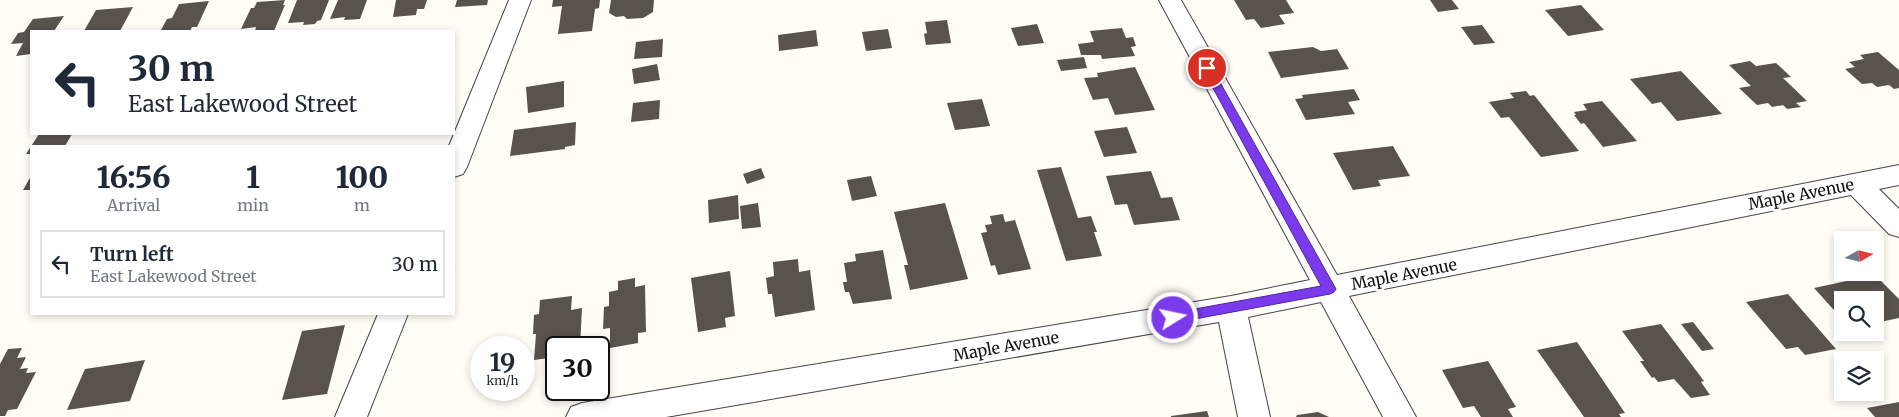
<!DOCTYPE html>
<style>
body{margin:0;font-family:Merriweather,serif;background:#f6f6f7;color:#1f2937;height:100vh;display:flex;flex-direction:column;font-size:19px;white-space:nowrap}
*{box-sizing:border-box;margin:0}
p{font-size:16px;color:#747a83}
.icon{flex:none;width:28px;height:28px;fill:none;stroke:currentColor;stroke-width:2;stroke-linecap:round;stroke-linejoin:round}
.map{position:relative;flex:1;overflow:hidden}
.sheet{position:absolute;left:30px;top:145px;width:425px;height:170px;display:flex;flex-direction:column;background:#fff;border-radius:0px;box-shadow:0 2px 8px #0003}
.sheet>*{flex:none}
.guide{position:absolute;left:30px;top:30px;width:425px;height:105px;border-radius:0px;box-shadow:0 2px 8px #0003;background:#fff;color:#1f2937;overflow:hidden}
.needle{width:32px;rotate:82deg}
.buttons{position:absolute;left:1834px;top:231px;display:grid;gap:10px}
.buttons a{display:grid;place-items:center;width:50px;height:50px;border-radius:0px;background:#fff;box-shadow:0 2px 8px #0003;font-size:25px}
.speed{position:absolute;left:470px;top:336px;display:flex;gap:10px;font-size:25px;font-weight:700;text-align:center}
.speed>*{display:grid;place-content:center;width:65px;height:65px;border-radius:50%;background:#fff;box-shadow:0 2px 8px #0003;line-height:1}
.speed small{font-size:12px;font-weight:400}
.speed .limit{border:2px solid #111;border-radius:8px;background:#fff;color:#111}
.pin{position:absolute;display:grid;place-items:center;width:42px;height:42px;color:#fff;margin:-21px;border:2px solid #fff;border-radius:50%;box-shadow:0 1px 5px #0007}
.me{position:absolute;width:55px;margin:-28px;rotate:80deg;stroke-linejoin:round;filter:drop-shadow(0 0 4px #0008)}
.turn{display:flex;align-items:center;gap:18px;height:105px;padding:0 15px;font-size:22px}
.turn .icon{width:65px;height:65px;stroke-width:2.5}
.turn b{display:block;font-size:35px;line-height:42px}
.eta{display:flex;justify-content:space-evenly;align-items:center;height:85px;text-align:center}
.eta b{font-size:30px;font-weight:800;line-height:35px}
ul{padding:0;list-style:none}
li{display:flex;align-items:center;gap:15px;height:68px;margin:0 10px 8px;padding:0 5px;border:2px solid #e0e1e3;border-radius:0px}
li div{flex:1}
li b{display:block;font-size:19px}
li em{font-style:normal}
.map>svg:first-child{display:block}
.building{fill:#5a524d}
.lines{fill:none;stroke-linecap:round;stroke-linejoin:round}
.street-casing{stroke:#444;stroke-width:2}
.street{fill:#fff;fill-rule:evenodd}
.route{fill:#7c3aed;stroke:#51269a}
.labels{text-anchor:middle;stroke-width:5;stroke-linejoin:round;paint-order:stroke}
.street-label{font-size:16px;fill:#111;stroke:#fff}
</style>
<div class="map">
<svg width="1899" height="417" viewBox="0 0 1899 417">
<rect width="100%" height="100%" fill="#fffdf5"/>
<path class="building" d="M285 0 283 5H285L274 31H255L256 27 241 29 251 8H254L257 2Z
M297 0H329L321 20 317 21 315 24 303 25 304 22 288 23Z
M338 0H367L360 19 344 20 345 17 330 19Z
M396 0H427L424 9H417L416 15 393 17Z
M457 0H488L487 5 455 7Z
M553 0H600L599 8 595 9 592 31 558 34 562 6 552 7Z
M611 0H654L653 12 643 18 627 19 624 16 616 17 609 13Z
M1234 0H1286L1294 13 1279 15 1285 24 1261 28 1254 19 1246 20Z
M1430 0H1452L1459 9 1438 12Z
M209 1 197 27H192L190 31 161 30 167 19 172 18 179 4Z
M1581 5 1604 30 1568 36 1545 10Z
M133 7 120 31H84L96 10Z
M64 16 54 31H31V54L16 56 23 43 11 44 18 33 24 32 33 19Z
M947 20 951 43 926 45 924 34 927 33 925 22Z
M1037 24 1044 43 1018 46 1011 28Z
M1482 25 1495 43 1474 45 1461 27Z
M1122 28 1126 38 1133 37 1136 46 1131 47 1135 56 1102 59 1101 55H1081L1078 44 1094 42 1090 31Z
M888 29 892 48 866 51 862 32Z
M816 30 818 46 779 51 778 35Z
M663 39 662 57 634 59 636 42Z
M1313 47 1321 51 1337 49 1349 69 1281 78 1268 52Z
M1878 52 1899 70V88L1894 89 1889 85 1877 87 1872 83 1862 84 1845 69 1855 67 1849 62 1864 59 1860 55Z
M1084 57 1087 68 1061 71 1057 60Z
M1750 61 1756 66 1776 63 1791 77 1783 78 1807 101 1796 103 1801 107 1787 109 1783 105 1772 107 1768 103 1757 105 1739 88 1751 86 1729 65Z
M657 64 660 80 634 84 632 69Z
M1135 67 1155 110 1115 115 1108 98 1093 100 1084 78 1098 77 1097 73Z
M1681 71 1722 114 1677 121 1661 102 1652 104 1630 79Z
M564 81V107L528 113 526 87Z
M1354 89 1360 100 1348 102 1355 114 1306 120 1295 99 1303 98 1302 95Z
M1526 91 1530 96 1534 95 1579 151 1541 157 1509 117 1501 118 1489 102 1514 98 1510 93Z
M982 99 990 126 955 130 947 103Z
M660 100 659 119 631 122 633 103Z
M1602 101 1637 141 1603 147 1584 123 1581 124 1574 115H1576L1574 112 1587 110 1583 104Z
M576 122 575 145 565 147V149L510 156 514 130Z
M1127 127 1137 153 1104 157 1094 131Z
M39 134H72L65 146H31V154H26Z
M1393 146 1410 176 1378 180 1381 186 1353 190 1333 153Z
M1061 167 1078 218 1091 216 1097 232H1094L1102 256 1066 261 1037 170Z
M761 168 765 178 747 184 743 174Z
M1151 171 1161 198 1172 197 1180 220 1134 225 1127 204 1115 205 1106 176Z
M31 176V190H23Z
M871 176 877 196 852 201 847 180Z
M738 195 739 219 709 223 708 200Z
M758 203 761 227 742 229 740 206Z
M945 203 968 279 910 290 904 265H908L894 212Z
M1003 214 1005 222 1015 220 1031 269 998 275 995 265 991 266 981 233 987 232 985 225 992 224 990 216Z
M883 250 892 299 853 304 849 292H845L843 282H847L844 263 856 261 855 254Z
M798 259 799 272 810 270 815 310 775 317 772 294H768L766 278 774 276 773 262Z
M730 271 735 316 725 318 726 327 698 332 691 278Z
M1875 275 1899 299V318L1875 323V300H1842V319L1814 288Z
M635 278V287L645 285 646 332 638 333V343L610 348V328L603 329 604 307 609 306V292L618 290V281Z
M1788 294 1836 349 1805 355 1798 347 1786 349 1746 302Z
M572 296 571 310 582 308 580 348H556V357L534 360 536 334H533L534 315 539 314 540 300Z
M1693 322 1714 349 1702 351 1681 324Z
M1661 324 1704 381 1701 382 1710 395 1691 398 1674 379 1658 382 1654 377 1652 378 1640 361H1644L1622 331Z
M345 325 327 394 282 400 302 331Z
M1577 342 1625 413 1619 414 1621 417H1584L1537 350Z
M22 348 17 358 26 357 20 369 28 368 26 373 36 372 17 409 8 410 5 416H0V364L8 349Z
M145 360 130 401 67 410 85 369Z
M1488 361 1516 407 1508 409 1513 417H1481L1474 406 1463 408 1442 370Z
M1899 402V417H1875L1867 408Z
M1207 411 1209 417H1171V416Z
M1318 412 1329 417H1296L1297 415Z"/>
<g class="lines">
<defs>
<path id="street" d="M509 0H531L467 167 463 174 454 177V146H449Z
M1159 0H1181L1337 275 1899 165V185L1879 189 1899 209V237L1889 234 1851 195 1349 296 1416 417H1383L1321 302 1248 317 1270 417H1238L1219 322 666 417H566L571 407 582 403 1231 296 1310 280Z
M378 314H408L367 417H335Z"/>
</defs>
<use href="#street" class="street-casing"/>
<use href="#street" class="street"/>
</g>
<path class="route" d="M1207 65 1212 68 1336 289 1334 292 1330 294 1173 323 1168 322 1166 318 1168 314 1173 313 1321 286 1202 68Z"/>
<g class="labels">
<g class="street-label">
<text transform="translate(1801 194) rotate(-11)" y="6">Maple Avenue</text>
<text transform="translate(1404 274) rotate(-11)" y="6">Maple Avenue</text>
<text transform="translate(1006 346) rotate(-10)" y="6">Maple Avenue</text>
</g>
</g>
</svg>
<div class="buttons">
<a><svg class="needle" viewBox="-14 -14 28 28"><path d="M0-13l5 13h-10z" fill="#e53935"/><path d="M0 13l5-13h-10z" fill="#747a83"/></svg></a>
<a><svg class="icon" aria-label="search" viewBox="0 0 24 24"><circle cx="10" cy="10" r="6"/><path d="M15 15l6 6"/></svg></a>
<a><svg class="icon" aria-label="layers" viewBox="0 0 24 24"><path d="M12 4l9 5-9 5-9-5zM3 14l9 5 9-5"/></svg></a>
</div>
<div class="speed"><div>19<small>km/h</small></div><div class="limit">30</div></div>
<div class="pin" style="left:1207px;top:68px;background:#d93025"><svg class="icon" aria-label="arrive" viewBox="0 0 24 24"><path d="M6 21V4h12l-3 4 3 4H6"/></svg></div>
<svg class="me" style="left:1173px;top:318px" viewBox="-20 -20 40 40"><circle r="17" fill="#7c3aed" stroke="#fff" stroke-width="3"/><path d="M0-11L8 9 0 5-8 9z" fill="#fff"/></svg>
<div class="guide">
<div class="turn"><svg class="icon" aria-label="left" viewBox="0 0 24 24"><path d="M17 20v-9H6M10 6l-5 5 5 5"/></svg><div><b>30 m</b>East Lakewood Street</div></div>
</div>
<section class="sheet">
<div class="eta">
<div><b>16:56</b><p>Arrival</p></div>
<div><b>1</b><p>min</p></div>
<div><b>100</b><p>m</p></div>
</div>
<ul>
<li><svg class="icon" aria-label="left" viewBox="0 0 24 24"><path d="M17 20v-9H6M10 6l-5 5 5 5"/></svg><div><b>Turn left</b><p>East Lakewood Street</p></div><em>30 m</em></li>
</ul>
</section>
</div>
